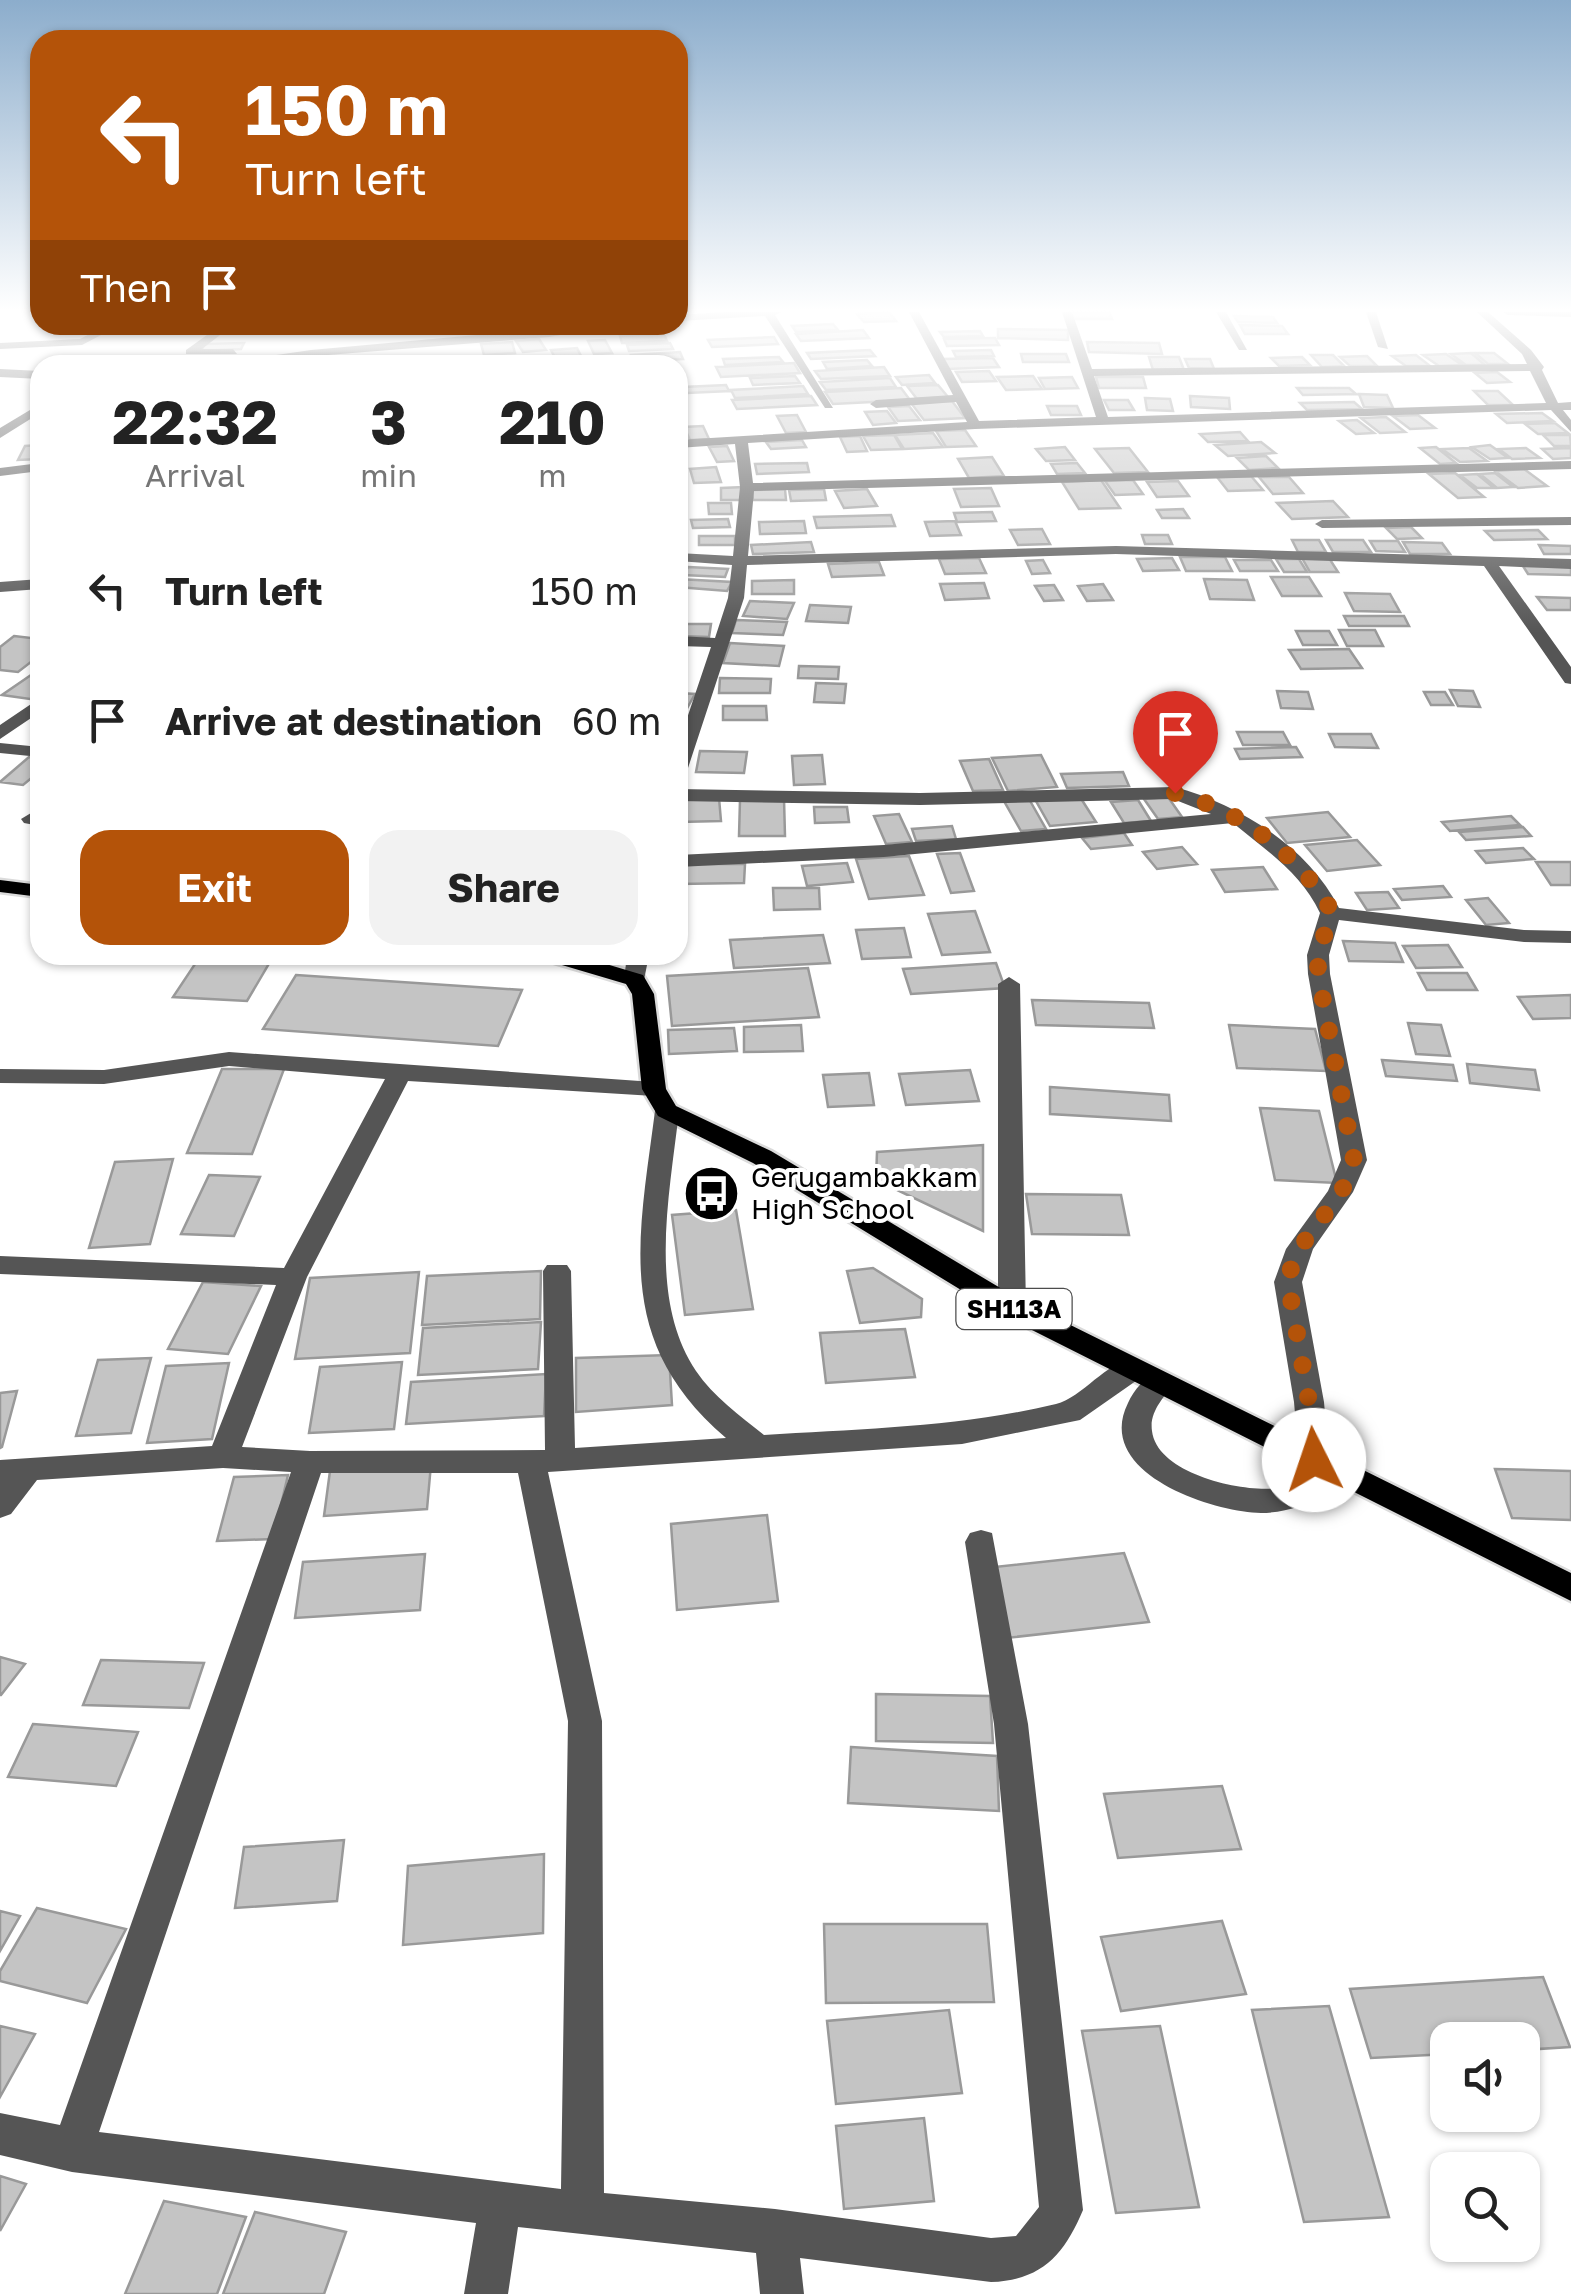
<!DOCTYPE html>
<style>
body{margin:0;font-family:"Golos Text",sans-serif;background:#f2f2f2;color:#222;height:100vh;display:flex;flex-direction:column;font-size:38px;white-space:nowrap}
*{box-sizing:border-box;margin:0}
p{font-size:32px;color:#767676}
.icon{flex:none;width:55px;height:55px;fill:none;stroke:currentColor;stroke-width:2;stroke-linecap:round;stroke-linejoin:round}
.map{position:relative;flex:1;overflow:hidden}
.drawer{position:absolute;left:30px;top:355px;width:658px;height:610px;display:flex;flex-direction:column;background:#fff;border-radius:30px;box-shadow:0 2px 8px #0004}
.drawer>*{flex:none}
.guide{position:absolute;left:30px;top:30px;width:658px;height:305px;border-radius:30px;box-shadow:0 2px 8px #0004;background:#b45309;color:#fff;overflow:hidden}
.controls{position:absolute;left:1430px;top:2022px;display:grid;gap:20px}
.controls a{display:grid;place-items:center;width:110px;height:110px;border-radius:20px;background:#fff;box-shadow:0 2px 8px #0004;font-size:50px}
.pin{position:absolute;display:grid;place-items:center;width:85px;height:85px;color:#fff;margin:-102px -42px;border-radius:50% 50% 50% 0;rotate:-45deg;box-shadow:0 0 10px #0007}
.pin .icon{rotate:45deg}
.me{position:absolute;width:110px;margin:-55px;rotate:356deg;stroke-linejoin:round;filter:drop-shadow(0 0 8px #0008)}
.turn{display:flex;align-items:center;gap:35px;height:210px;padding:0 50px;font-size:45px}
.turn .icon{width:130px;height:130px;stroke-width:2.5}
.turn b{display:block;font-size:70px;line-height:85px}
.then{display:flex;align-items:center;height:95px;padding:0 50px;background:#0003;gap:20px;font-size:38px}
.eta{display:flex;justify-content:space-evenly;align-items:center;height:170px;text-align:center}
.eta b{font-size:60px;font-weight:700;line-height:70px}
.primary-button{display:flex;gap:20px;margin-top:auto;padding:20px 50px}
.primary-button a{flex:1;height:115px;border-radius:30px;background:#b45309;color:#fff;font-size:40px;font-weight:700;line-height:115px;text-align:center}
.primary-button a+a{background:#f2f2f2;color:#222}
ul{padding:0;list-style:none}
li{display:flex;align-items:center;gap:30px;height:130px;padding:0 50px}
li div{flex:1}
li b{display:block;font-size:38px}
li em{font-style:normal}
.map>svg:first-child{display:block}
.building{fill:#c4c4c4;stroke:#999;stroke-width:2.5}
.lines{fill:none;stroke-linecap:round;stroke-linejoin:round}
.major-casing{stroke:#dbdbdb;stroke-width:5}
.minor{fill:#555;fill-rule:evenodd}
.major{fill:#000;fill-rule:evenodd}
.route{stroke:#b45309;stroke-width:18;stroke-dasharray:0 32.4}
.labels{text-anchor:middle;stroke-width:8;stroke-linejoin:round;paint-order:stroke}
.shield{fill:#fff;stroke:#4c4c4c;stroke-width:2.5}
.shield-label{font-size:25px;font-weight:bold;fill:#000}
.poi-label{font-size:28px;fill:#000;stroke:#fff;text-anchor:start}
</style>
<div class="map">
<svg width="1571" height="2294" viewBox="0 0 1571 2294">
<rect width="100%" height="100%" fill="#fff"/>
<path class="building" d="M889 312 896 321 864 322 857 314Z
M1068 312H1109L1112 319H1071Z
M1234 316 1273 317 1277 323 1238 322Z
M833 324 838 330 796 332 792 326Z
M1240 325 1282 326 1288 334H1245Z
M998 329 1068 330V340L998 338Z
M863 330 869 338 801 341 796 334Z
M980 331 983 336 944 337 940 332Z
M664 334 667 341 622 343 620 336Z
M774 337 778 344 712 347 708 340Z
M995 338 999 345 947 346 944 339Z
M539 339 546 350 523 352 516 341Z
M605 340 612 353 594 354 588 341Z
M512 342 515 353 484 355 481 344Z
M1087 342 1159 343 1162 354 1089 352Z
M244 343 241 349 201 351 205 344Z
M670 343 673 349 629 351 627 345Z
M577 348 582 358 556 360 551 350Z
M870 350 875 356 811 359 807 353Z
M991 350 994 356 956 357 953 351Z
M680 352 683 359 633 361 631 355Z
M1471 353 1485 365H1466L1451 354Z
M1475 353H1494L1508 364H1488Z
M1021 354H1066L1069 362H1023Z
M1446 354 1462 365 1439 366 1423 355Z
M1311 355H1333L1344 366 1322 367Z
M1416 355 1430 366H1406L1392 356Z
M1367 356 1377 366H1350L1340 357Z
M779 357 783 362 725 365 723 359Z
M1149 357H1179L1184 370H1153Z
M1302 357 1310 365 1279 366 1271 358Z
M993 358 999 367 947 369 942 359Z
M1185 359H1210L1214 369 1189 368Z
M867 360 872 366 827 369 823 362Z
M794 363 800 373 721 377 716 367Z
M884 367 890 376 821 379 815 371Z
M989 371 996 381 962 382 956 372Z
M1497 372 1510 382 1487 383 1475 373Z
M929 375 935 383 902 385 896 377Z
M795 376 800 383 753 385 750 378Z
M1033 376 1042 389 1006 390 997 377Z
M1072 377 1078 388 1045 389 1039 378Z
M1096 377H1143L1146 388H1099Z
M890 378 896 387 826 390 820 382Z
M726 385 729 391 687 393 684 387Z
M938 385 948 397 917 399 907 386Z
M803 386 808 394 735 398 731 390Z
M901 388 910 400 833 404 825 392Z
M1297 388H1349L1356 394 1303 395Z
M1474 391H1498L1513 405H1488Z
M1359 394 1387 395 1393 408 1364 407Z
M811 396 817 405 737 409 732 400Z
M1190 396 1229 398 1230 409 1191 407Z
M1145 398 1170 399 1173 411 1147 410Z
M1104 400H1128L1134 410H1109Z
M952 401 965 418 924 420 911 403Z
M1354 402 1362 409 1307 410 1300 403Z
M909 406 920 420 898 421 888 407Z
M1047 406H1077L1081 415H1051Z
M887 411 896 423 873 425 865 412Z
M1542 413 1553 421 1507 423 1496 414Z
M797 415 806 432 786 433 777 416Z
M1418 415 1435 428 1410 429 1393 416Z
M1386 417 1405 432 1380 433 1361 418Z
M1357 420 1374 433 1356 434 1339 421Z
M1555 423 1568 433 1538 434 1525 424Z
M703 426 709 439 690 440 684 427Z
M965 430 976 446 946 447 936 431Z
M1240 432 1248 441 1208 442 1200 434Z
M933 433 943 447 904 449 895 435Z
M894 435 902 449 871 450 863 436Z
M1543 435H1570L1571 446H1554Z
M860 436 867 451 847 452 840 437Z
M802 440 806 447 771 449 766 442Z
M1261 442 1275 453 1228 456 1215 445Z
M40 445V459L18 460 25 446Z
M1490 445 1508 458 1490 459 1472 447Z
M727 446 734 461 717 462 709 447Z
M1065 447 1075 460 1046 461 1036 449Z
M1436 447 1456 463 1440 464 1420 448Z
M1129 448 1148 472 1114 473 1095 449Z
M1469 448 1487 461 1460 462 1442 449Z
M1526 448 1540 458 1512 459 1499 449Z
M1571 448V458L1553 459 1542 449Z
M1266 456 1278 468 1249 470 1237 458Z
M992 457 1004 476 969 478 958 459Z
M807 463 809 472 757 474 755 464Z
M1077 463 1085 473 1057 474 1051 464Z
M716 467 721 482 694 483 690 469Z
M1524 469 1547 486 1518 488 1495 471Z
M1455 473 1484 497 1458 498 1429 474Z
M1495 473 1513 487 1497 488 1480 474Z
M1477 474 1494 488H1477L1460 475Z
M1251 476 1263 490 1228 491 1217 477Z
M1259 477H1289L1303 493 1273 494Z
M1101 480 1120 508 1079 509 1062 482Z
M1133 480 1143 494 1115 495 1105 481Z
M1178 481 1189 496 1157 497 1147 482Z
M744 487V500H721V488Z
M991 488 999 506 961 507 954 489Z
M785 489 786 500H753L752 490Z
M824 489 826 500 791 501 789 490Z
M867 489 877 506 844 508 835 491Z
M1333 501 1348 517 1292 519 1277 503Z
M708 503H731L732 514H709Z
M1183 509 1189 518H1162L1157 510Z
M992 512 996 521 957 522 954 513Z
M891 515 895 526 817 528 814 517Z
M728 519 730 527 693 528 691 520Z
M804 521 806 533 760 534 759 522Z
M955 521 961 535 930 536 925 522Z
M1411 527 1422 538 1397 539 1386 528Z
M1042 529 1050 544 1018 545 1010 530Z
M1538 530 1547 539 1494 540 1485 531Z
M1142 535H1168L1172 544H1145Z
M699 536H735V545H699Z
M1292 540H1319L1326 552H1298Z
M1326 540H1363L1371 552H1333Z
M1370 541H1398L1405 552 1376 551Z
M811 542 814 552 753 554 751 545Z
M1403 542 1442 543 1450 554H1410Z
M1539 545 1571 546V554H1544Z
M1180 557H1225L1232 571H1186Z
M979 558 986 573 945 574 939 559Z
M1172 558 1179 570 1143 571 1137 559Z
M1302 558H1329L1338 572H1310Z
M1276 559H1299L1307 572H1284Z
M1043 560 1050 573 1032 574 1026 561Z
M1234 560H1271L1278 571H1240Z
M879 562 884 575 832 577 828 564Z
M1523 566 1571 567V575L1528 574Z
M688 567 728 569 725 577 684 575Z
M1271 577H1309L1321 596H1282Z
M678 579 732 582 727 591 678 587Z
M1204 579 1247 580 1254 600 1210 599Z
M794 580V594H752V581Z
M984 583 989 598 945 600 940 584Z
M1103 584 1113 600 1087 601 1078 586Z
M1054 585 1063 600 1044 601 1035 586Z
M1345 593 1390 594 1400 612 1354 611Z
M1537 597 1571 598V610H1547Z
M750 601 794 603 787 619 743 616Z
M810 605 851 607 848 623 806 621Z
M1344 616H1404L1409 626H1349Z
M736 620 787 622 783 635 732 633Z
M678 624H711L709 637 678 636Z
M1339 630H1375L1383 646H1347Z
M1296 631H1329L1337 645H1303Z
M14 636 40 639V655L18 672 0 670V647Z
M730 643 784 646 779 666 723 663Z
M1349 649 1362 668 1301 669 1289 650Z
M799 666 839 667 838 679 798 678Z
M31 675 40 676V692L30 699 2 695Z
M720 678 771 679 770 693H719Z
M816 683 846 684 844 703 814 702Z
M1450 690 1473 691 1480 707 1458 706Z
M1277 691 1308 692 1313 709 1281 708Z
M1424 692H1445L1453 705H1431Z
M678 693 695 694 685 712 678 711Z
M723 706H766L767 720H723Z
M1237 732H1283L1290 745H1243Z
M1329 734H1371L1378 748 1335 747Z
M1296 747 1302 757 1240 759 1235 749Z
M700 751 747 752 744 773 696 772Z
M822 755 825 784 794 785 792 756Z
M1041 755 1057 787 1008 791 992 758Z
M29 757 40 758V771L23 785 0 782Z
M989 759 1003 790 973 791 960 761Z
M1123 772 1129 786 1067 788 1061 774Z
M1080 797 1096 822 1050 826 1036 801Z
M1168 797 1182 817 1158 819 1144 799Z
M719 798 721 821 679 822 678 799Z
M784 799 785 836H739L740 800Z
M1029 799 1046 829 1021 831 1004 801Z
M1138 800 1151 821 1124 823 1111 802Z
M814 807H847L849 822 815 823Z
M1328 812 1350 837 1287 843 1267 818Z
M899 814 912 842 886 844 874 816Z
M1511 816 1520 825 1450 831 1442 822Z
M952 826 956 839 916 841 912 829Z
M1523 827 1531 836 1466 840 1459 832Z
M1124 833 1132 845 1091 849 1082 838Z
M1357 840 1380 865 1327 871 1305 845Z
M1182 847 1197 864 1157 869 1143 852Z
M1523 848 1534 859 1486 863 1476 851Z
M960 853 974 891 951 893 937 854Z
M909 856 924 895 869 899 856 859Z
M1536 862H1571V885H1551Z
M847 863 853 882 807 886 802 866Z
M678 864H745L744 883 678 884Z
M1263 867 1277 889 1225 892 1212 870Z
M1443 886 1451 897 1402 900 1394 889Z
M773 888H819L820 909 774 910Z
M1388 892 1399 908 1367 910 1356 893Z
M1488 898 1509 923 1486 925 1466 900Z
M975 911 990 952 942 955 928 914Z
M904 928 911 957 862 959 856 930Z
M823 935 830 963 734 968 730 940Z
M1343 941 1395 943 1403 962 1349 961Z
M1448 945 1462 967 1416 968 1403 946Z
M199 958 270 962 247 1001 173 997Z
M996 963 1005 988 911 994 903 969Z
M808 968 819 1017 672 1026 667 976Z
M1418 973H1467L1477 990H1427Z
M296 975 522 990 498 1046 263 1029Z
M1571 995V1018L1533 1019 1518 997Z
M1032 1000 1149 1003 1154 1028 1036 1025Z
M1408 1023 1441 1025 1450 1056 1416 1054Z
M801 1025 803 1051 744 1052V1027Z
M1229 1025 1315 1029 1326 1071 1237 1068Z
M734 1028 737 1051 669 1054 668 1030Z
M1382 1060 1453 1065 1457 1081 1386 1076Z
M1467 1064 1535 1070 1539 1090 1470 1083Z
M222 1069H284L252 1154 187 1153Z
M970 1070 979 1101 906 1105 899 1074Z
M869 1073 874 1105 828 1107 823 1075Z
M1050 1087 1169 1095 1171 1121 1050 1114Z
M1260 1108 1319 1111 1337 1183 1275 1180Z
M983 1145V1231L876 1180 877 1152Z
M173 1159 150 1244 89 1248 115 1162Z
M209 1175 260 1177 234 1236 181 1234Z
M1026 1194 1121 1195 1129 1235 1032 1234Z
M736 1210 753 1309 685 1315 672 1215Z
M873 1268 922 1299 921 1317 860 1323 847 1271Z
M541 1271 540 1319 422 1325 427 1276Z
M419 1272 410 1353 295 1359 310 1278Z
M203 1282 261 1286 228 1354 168 1349Z
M541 1322 538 1369 418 1375 423 1328Z
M905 1329 915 1377 826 1383 820 1333Z
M669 1355 672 1405 576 1412V1358Z
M151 1358 131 1433 76 1436 98 1360Z
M402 1362 394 1429 309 1433 320 1367Z
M229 1363 212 1439 147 1443 166 1366Z
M546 1374 544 1416 406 1424 411 1382Z
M17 1391 2 1447 0 1448V1393Z
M431 1464 427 1509 324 1516 330 1471Z
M1495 1469 1571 1471V1520L1512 1518Z
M288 1475 273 1539 217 1541 234 1477Z
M767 1515 778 1601 677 1610 671 1524Z
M1124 1553 1149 1622 1006 1638 985 1568Z
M425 1554 420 1610 295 1618 303 1562Z
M0 1657 25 1664 1 1695H0Z
M101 1660 204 1663 189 1708 83 1705Z
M876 1694 990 1696 993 1743 876 1741Z
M33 1724 138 1732 116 1786 8 1777Z
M851 1747 997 1756 999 1811 848 1803Z
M1222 1786 1241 1849 1118 1858 1104 1794Z
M344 1840 337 1901 235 1908 244 1847Z
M544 1854 543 1933 403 1945 408 1866Z
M37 1908 126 1929 87 2003 0 1981V1971Z
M0 1911 20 1916 0 1951Z
M1222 1921 1246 1994 1121 2011 1101 1937Z
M824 1924H987L994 2002 826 2003Z
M1543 1977 1570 2047 1522 2050V2040H1448V2054L1371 2058 1350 1989Z
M1329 2006 1389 2217 1304 2222 1252 2010Z
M949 2010 962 2093 836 2104 827 2021Z
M0 2026 35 2034 0 2097Z
M1160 2026 1199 2207 1116 2213 1082 2031Z
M924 2118 934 2201 844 2209 836 2126Z
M0 2176 26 2184 0 2231Z
M164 2201 246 2217 217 2294H125Z
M255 2212 346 2232 324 2294H223Z"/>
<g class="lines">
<defs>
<path id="major" d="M0 880 40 885V897L0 892Z
M542 955H576L643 975 654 994 666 1089 676 1106 771 1151 1022 1301 1571 1573V1601L1002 1315 753 1163 658 1116 642 1089 632 994 626 984 545 960Z"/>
</defs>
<use href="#major" class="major-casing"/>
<path class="minor" d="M724 312H782L775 315 833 408H825L765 316 678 321V315Z
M909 312H919L979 421 1096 417 1062 312H1072L1092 369 1527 364 1522 354 1477 312H1488L1531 350 1544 367 1542 370 1558 403 1571 402V410H1563L1571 420V432L1551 410 975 429 748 443 753 483 1571 461V469L754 491 748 556 1116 546 1571 559V569L1499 566 1571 667V684L1565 683 1484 566 1116 554 747 565 744 598 687 771 678 776V745L711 647 678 646V636L715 638 728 598 732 565 678 561V553L733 556 740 487 735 444 678 448V440L967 422 956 402 876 408 870 404 876 400 953 395ZM1530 371 1546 403 1108 417 1094 376Z
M1216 312H1226L1247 350H1239Z
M1366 312H1376L1388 349 1378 347Z
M1503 312H1571V317L1508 315Z
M107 325H120L82 345 0 349V343L80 339Z
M221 325H233L202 349H233L237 354H186V350Z
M588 325H616L549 337 206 365 311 350Z
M615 355 619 360 538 365 544 362Z
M0 369 40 371V379L0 377Z
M40 404V413L0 438V428Z
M40 463V471L0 476V468Z
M1571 517V525L1322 528 1315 524 1322 520Z
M40 579V589L0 592V582Z
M40 698V712L0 739V725Z
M0 743 40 747V757L0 753Z
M1175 787C1240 805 1308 847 1339 908L1524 930 1571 931V943L1524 942 1339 920 1329 955 1330 974 1367 1160 1353 1192 1313 1249 1302 1282 1324 1402 1329 1460 1325 1468 1314 1471 1303 1468 1299 1460 1294 1402 1274 1282 1286 1249 1328 1191 1341 1160 1308 974 1307 955 1320 913C1301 873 1267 851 1233 823L884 857 678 867V855L884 845 1211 814 1173 799 920 805 678 801V789L920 793Z
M31 813 40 814V826L24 823 21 819Z
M627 955H649L643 985H627L624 980Z
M1009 977 1020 984 1026 1308 1022 1315H1002L998 1308V984Z
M229 1052 654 1082 666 1089 654 1096 408 1081 307 1277 242 1447 310 1451 545 1450 543 1271 547 1265H567L571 1271 575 1448 726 1438C614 1342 638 1242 655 1111L667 1104 679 1111C670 1193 647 1297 696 1371 713 1396 740 1416 764 1435 862 1429 960 1427 1056 1404 1086 1397 1111 1352 1143 1362L1147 1369 1143 1376 1080 1420 962 1444 548 1472 602 1721 604 2193 775 2209 991 2238 1016 2236 1039 2207 994 1724 965 1542 970 1533 981 1530 992 1533 1028 1724 1083 2210C1064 2255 1042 2280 991 2282L800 2258 804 2294H760L756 2253 518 2227 508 2294H464L476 2223 72 2172 0 2155V2113L60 2125 291 1472 223 1468 37 1480 11 1514 0 1518V1460L212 1446 276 1285 0 1274V1256L284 1268 385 1079 229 1066 104 1084 0 1083V1069L104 1070ZM321 1473H518L568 1721 561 2189 99 2132Z
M1159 1372 1169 1375 1174 1382C1165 1397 1149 1411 1152 1431 1157 1474 1243 1493 1278 1488 1301 1485 1321 1469 1343 1462L1354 1466 1358 1474C1352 1486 1340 1490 1328 1495 1307 1505 1284 1513 1261 1513 1212 1512 1093 1473 1128 1403 1134 1390 1145 1376 1159 1372Z"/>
<use href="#major" class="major"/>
</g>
<linearGradient id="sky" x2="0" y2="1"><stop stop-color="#8cadcc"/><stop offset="0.49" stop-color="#fff"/><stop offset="1" stop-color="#fff" stop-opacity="0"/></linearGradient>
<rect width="1571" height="633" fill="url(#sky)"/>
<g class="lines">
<path class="route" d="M1175 793C1239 809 1300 855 1332 912L1318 954V974L1354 1160C1344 1208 1295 1233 1288 1282L1309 1402 1314 1460"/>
</g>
<defs>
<symbol id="bus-disc" viewBox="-11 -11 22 22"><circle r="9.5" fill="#000" stroke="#fff"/><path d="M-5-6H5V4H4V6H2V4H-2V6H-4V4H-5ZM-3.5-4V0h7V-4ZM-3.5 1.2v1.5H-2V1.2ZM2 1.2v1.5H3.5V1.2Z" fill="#fff"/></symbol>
</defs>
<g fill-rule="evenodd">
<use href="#bus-disc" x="680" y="1162" width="63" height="63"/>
</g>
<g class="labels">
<rect class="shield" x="956.5" y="1289" width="115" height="40" rx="8"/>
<g class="shield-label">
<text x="1014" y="1318">SH113A</text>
</g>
<g class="poi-label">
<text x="751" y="1187">Gerugambakkam<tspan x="751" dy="32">High School</tspan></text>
</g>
</g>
</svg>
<div class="controls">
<a><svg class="icon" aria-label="sound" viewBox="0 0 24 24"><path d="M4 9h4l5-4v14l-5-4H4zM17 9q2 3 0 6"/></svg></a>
<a><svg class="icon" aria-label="search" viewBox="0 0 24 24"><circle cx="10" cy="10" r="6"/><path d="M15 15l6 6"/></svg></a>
</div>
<div class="pin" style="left:1175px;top:793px;background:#d93025"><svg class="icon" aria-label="arrive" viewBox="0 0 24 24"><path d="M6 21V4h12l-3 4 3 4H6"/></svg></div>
<svg class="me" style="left:1314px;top:1460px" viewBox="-20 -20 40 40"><circle r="19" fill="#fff"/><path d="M0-13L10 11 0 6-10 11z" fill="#b45309"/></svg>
<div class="guide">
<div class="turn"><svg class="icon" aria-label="left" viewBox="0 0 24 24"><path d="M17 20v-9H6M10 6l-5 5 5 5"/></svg><div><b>150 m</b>Turn left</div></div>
<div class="then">Then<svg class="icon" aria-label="arrive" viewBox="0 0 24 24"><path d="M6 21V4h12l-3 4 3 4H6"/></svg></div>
</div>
<section class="drawer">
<div class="eta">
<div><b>22:32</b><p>Arrival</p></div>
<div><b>3</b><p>min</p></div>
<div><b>210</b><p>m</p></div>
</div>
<ul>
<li><svg class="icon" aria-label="left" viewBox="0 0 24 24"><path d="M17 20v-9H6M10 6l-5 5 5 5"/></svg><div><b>Turn left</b></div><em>150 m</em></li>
<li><svg class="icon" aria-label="arrive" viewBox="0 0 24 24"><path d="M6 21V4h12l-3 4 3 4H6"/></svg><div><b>Arrive at destination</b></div><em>60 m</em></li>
</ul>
<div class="primary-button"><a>Exit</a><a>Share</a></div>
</section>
</div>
